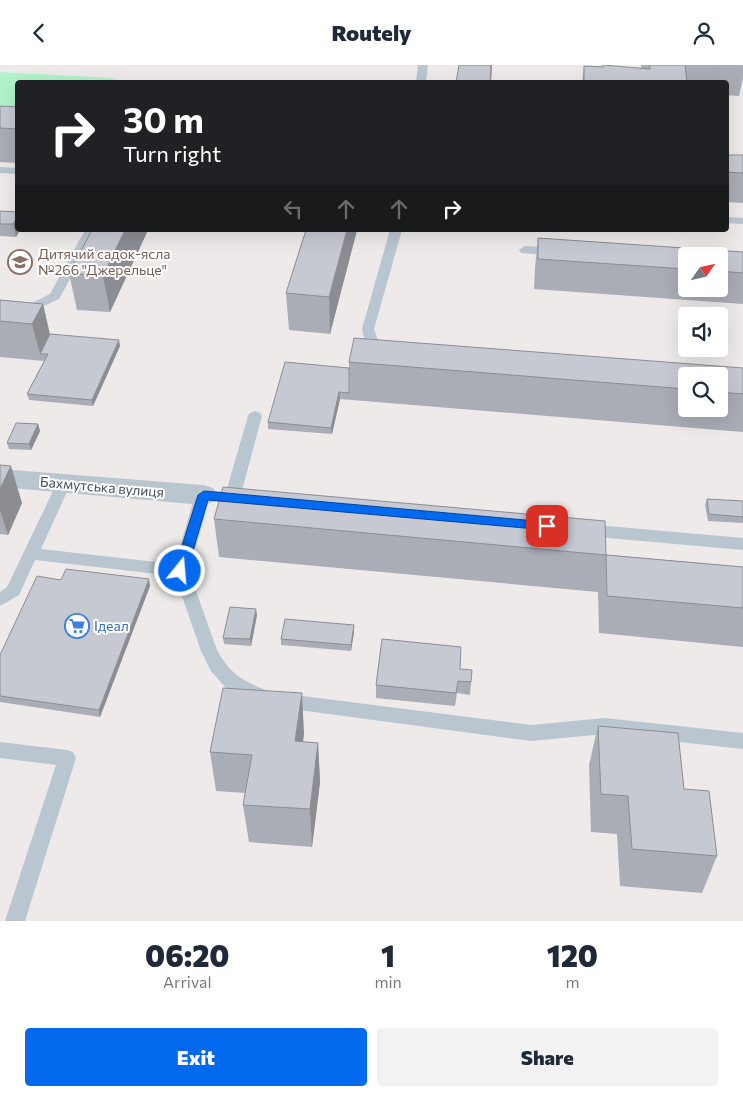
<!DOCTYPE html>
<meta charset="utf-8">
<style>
body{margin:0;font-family:Commissioner,sans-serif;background:#f2f2f3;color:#1f2937;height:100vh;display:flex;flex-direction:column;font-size:19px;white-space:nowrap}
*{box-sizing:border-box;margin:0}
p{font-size:16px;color:#747a83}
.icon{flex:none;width:28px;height:28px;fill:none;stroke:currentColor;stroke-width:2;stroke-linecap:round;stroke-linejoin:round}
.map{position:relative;height:856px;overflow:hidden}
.drawer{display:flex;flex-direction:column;background:#fff;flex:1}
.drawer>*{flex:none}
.guide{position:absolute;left:15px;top:15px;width:714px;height:152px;border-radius:5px;box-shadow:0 5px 20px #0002;background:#202124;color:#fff;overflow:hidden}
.needle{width:32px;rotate:56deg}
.fabs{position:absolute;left:678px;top:182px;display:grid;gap:10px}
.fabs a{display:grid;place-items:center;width:50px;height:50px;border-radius:5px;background:#fff;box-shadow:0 5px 20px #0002;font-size:25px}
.pin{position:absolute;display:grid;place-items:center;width:42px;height:42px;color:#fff;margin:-21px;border-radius:10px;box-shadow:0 2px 8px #0006}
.me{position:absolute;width:55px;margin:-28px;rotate:17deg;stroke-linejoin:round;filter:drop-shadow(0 0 4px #0008)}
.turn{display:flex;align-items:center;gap:18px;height:105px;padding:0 25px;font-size:22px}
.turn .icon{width:65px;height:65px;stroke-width:2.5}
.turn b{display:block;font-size:35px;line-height:42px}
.lanes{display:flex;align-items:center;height:48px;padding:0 25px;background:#0003;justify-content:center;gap:25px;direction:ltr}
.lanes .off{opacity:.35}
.eta{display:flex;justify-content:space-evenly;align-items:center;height:85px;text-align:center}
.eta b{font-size:30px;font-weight:800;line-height:35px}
.cta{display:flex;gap:10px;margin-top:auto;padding:10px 25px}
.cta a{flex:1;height:58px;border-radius:5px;background:#036aef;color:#fff;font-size:20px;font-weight:800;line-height:58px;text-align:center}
.cta a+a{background:#f2f2f3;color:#1f2937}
header{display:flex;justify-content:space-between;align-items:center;height:65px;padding:0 25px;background:#fff;font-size:22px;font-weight:800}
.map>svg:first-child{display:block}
.green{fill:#b1f3cb}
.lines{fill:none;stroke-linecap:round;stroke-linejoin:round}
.service{fill:#b9c6d0;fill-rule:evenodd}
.minor{fill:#b9c6d0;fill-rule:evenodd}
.wall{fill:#aaadb5;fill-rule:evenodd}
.shaded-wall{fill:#8b8d93}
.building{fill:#c6c9d2;stroke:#8b8d93}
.route{fill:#036aef;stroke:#02459b}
.labels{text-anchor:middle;stroke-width:4;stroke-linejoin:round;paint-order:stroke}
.education-label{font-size:14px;fill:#785e54;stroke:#fff;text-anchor:start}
.street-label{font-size:14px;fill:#414f5a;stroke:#fff}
.shop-label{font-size:14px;fill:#366cbe;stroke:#fff;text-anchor:start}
</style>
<header><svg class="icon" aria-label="back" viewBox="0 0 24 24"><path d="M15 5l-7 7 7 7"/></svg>Routely<svg class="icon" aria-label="person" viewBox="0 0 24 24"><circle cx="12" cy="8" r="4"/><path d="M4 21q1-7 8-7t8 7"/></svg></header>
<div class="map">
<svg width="743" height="856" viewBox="0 0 743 856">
<rect width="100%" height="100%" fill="#eeeaea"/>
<path class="green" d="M0 7 111 13 125 17 18 18 17 52 0 51Z"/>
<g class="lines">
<path class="service" d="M418 0H428L426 18H416Z
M0 102 18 103V109L0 108Z
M726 152 743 153V159L726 158Z
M85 165H97L59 234 31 247 17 249 0 248V240H28L50 229Z
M390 165H402L374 264 378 275 393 286 386 290C373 287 363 278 362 264Z
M525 181 556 183 562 187 556 191 521 188 519 185Z
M255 346 260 348 262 351 241 429 246 430 249 434 246 438 241 439 209 436 189 506 217 585C232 612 244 616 271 627L531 660 605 653 743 668V684L605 669 531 676 269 641 226 623 211 606 201 586 175 511 35 495 19 530 0 541V527L7 522 56 420 58 416 63 415 68 416 70 420 41 484 175 499 195 430 198 426 203 425 226 427 248 351 250 348Z
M585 459 743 473V485L585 471 580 469 577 465 580 461Z
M0 677 67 685 73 687 76 693 25 856H5L56 700 0 693Z"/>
<path class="minor" d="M0 404 203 420 213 423 217 430 213 437 203 440 0 422Z"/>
</g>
<path class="wall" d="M641 0H743V13L739 31 726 30V18H582L584 1 641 3Z
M0 41 18 42V98L0 97Z
M726 90H743V138L726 137Z
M0 146 18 147V165H20L16 172 0 171Z
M92 165H148L110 247 77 245 69 208Z
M306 165H357L330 269 289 265 286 228Z
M538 173 743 187V239L534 224 535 203ZM686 191H719V224H686Z
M0 235 43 239 50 269 120 281 93 341 29 335 27 329 44 296 0 292Z
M349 297 743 303V367L340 334 332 369 268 364V357L349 303ZM686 311H719V344H686Z
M38 359 40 366 31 385 9 384 7 378Z
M0 400 22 438 8 470 0 469Z
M707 434 743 436V458L708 456 705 440Z
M214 454 743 502V582L599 568 598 527 219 492Z
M61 515 150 521 100 652 0 637V590Z
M257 550 251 581 224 579 223 573Z
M354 567 351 586 281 580V574Z
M472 605 470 630 457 628 455 641 376 633V620Z
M598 661 684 724 717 791 702 828 620 821 617 769 591 767 589 700Z
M304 668 303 677 318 678 320 717 312 782 249 777 243 740 246 728 216 726 210 687Z"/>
<path class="shaded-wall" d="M491 0H492L491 18H490Z
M18 151V165H20L16 172 13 159Z
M125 165H148L110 247 103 211Z
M347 165H357L330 269 329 232Z
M43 239 51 275 40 289 32 259Z
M119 275 120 281 93 341 92 335Z
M339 327 340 334 332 369 331 363Z
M38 359 40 366 31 385 29 379Z
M11 401 22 438 8 470 0 445V424Z
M149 514 150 521 100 652 99 645Z
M256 544 257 550 251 581 250 574Z
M354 560V567L351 586V580Z
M302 628 304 668 298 715 295 676Z
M318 678 320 717 312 782 310 744Z"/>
<path class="building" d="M459 0H491L490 18H456Z
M603 0 650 4V0H685L687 18H651V17L641 16 642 18H603L584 16V1L603 2Z
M0 41 18 42V64L0 63Z
M726 90H743V108L726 107Z
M0 146 18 147V151L13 159H0Z
M92 165H125L103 211 69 208Z
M306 165H347L329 232 286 228Z
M538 173 743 187V208L719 206V191H686V204L538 194Z
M0 235 43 239 32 259 0 256Z
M50 269 119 275 92 335 27 329 48 289H40Z
M354 273 743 303V329L719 327V311H686V324L349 297Z
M285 297 349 303V328L339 327 331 363 268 357Z
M16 358 38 359 29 379 7 378Z
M0 400 11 401 0 424Z
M223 422 605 456 606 490 214 454Z
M707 434 743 436V452L709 449Z
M606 490 743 502V543L607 531Z
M66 504 149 514 99 645 0 631V590L37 511 61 515Z
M230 542 256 544 250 574 223 573Z
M285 554 354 560 351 580 281 574Z
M382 574 461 582 460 604 472 605 471 617 458 616 456 628 376 620Z
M223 623 302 628 295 676 318 678 310 744 243 740 252 690 210 687Z
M598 661 678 668 684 724 709 726 717 791 632 784 628 731 601 729Z"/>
<path class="route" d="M204 426 547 457 552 461 547 465 208 435 187 506 185 510H176L174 506 198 430Z"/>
<defs>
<symbol id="school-ring" viewBox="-11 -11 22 22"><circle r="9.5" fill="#fff" stroke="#8d6e63" stroke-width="1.5"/><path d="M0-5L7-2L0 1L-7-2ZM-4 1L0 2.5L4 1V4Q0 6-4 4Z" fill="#8d6e63"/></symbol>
<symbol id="supermarket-ring" viewBox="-11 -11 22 22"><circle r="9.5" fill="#fff" stroke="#3f7fe0" stroke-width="1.5"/><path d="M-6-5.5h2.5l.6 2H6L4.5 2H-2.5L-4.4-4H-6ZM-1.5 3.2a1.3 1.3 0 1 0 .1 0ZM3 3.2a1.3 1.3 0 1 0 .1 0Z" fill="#3f7fe0"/></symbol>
</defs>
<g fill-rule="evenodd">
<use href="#school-ring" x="6" y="183" width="28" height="28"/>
<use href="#supermarket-ring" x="63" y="547" width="28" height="28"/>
</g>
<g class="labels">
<g class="education-label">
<text x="38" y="194">Дитячий садок-ясла<tspan x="38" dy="16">№266 "Джерельце"</tspan></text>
</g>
<g class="street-label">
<text transform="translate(102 422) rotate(5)" y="5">Бахмутська вулиця</text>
</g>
<g class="shop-label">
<text x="94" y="566">Ідеал</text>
</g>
</g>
</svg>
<div class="fabs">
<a><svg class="needle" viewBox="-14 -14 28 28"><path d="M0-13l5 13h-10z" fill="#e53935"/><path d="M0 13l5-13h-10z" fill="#747a83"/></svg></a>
<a><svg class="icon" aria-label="sound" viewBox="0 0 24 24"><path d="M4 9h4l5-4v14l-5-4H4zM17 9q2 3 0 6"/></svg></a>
<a><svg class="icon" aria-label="search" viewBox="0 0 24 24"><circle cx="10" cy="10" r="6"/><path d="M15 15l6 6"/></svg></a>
</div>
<div class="pin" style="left:547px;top:461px;background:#d93025"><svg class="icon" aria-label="arrive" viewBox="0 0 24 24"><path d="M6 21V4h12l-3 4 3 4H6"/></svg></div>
<svg class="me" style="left:180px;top:506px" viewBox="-20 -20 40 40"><circle r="17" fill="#036aef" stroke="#fff" stroke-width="3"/><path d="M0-11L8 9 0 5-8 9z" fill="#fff"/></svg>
<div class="guide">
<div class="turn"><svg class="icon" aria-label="right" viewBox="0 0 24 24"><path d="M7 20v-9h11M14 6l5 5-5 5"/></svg><div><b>30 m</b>Turn right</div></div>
<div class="lanes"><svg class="icon off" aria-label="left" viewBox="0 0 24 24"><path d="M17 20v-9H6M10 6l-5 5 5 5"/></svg><svg class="icon off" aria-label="ahead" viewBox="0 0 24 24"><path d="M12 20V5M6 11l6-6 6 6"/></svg><svg class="icon off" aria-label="ahead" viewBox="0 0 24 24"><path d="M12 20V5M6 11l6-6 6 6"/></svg><svg class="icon" aria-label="right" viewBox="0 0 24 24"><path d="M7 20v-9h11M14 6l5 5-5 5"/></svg></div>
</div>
</div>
<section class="drawer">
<div class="eta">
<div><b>06:20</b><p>Arrival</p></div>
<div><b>1</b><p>min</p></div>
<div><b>120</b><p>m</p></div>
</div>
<div class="cta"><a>Exit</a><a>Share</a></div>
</section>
